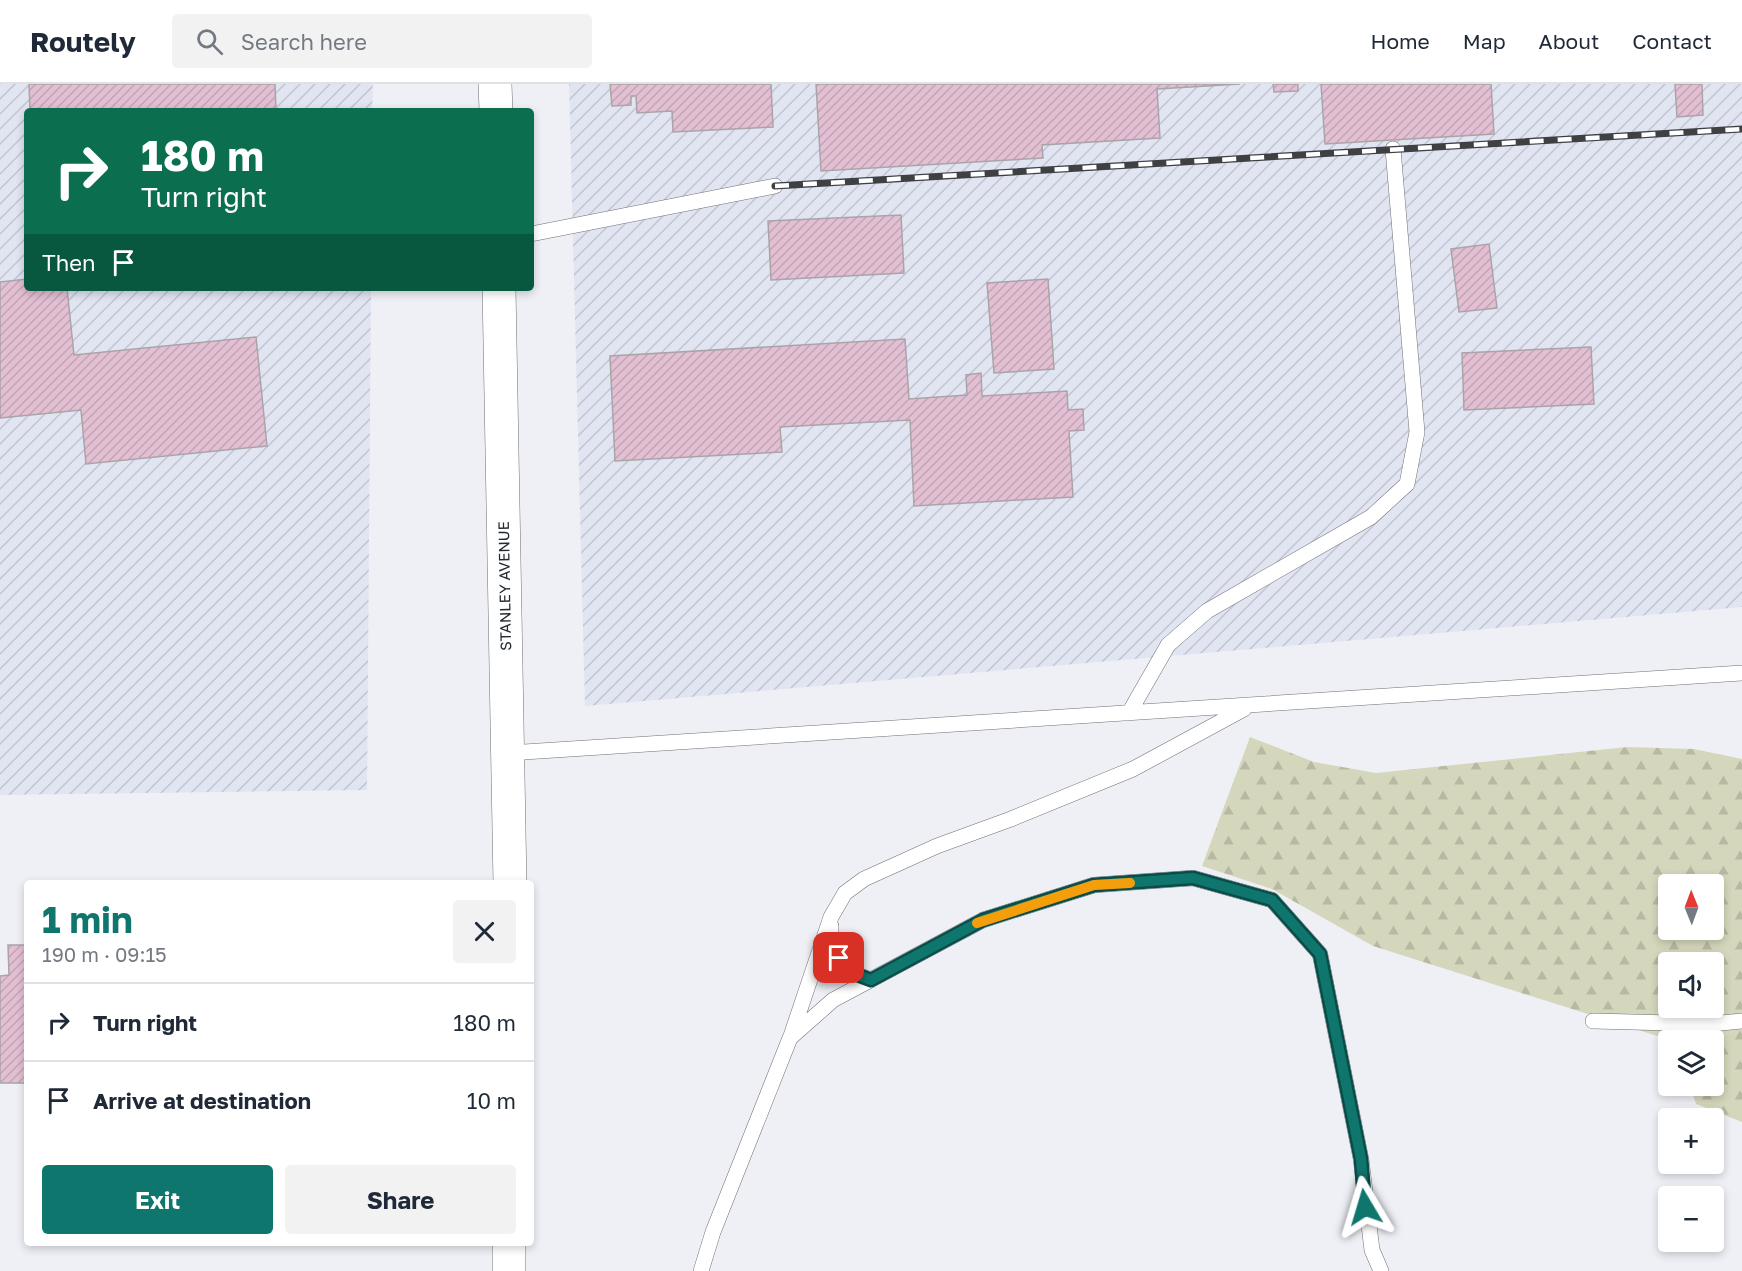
<!DOCTYPE html>
<meta charset="utf-8">
<style>
body{margin:0;font-family:"Golos Text",sans-serif;background:#f2f2f3;color:#1f2937;height:100vh;display:flex;flex-direction:column;font-size:22px;white-space:nowrap}
*{box-sizing:border-box;margin:0}
p{font-size:20px;color:#747a83}
.icon{flex:none;width:33px;height:33px;fill:none;stroke:currentColor;stroke-width:2;stroke-linecap:round;stroke-linejoin:round}
.map{position:relative;flex:1;overflow:hidden}
.details{position:absolute;left:24px;top:796px;width:510px;height:366px;display:flex;flex-direction:column;background:#fff;border-radius:6px;box-shadow:0 3px 9px #0003}
.details>*{flex:none}
.guide{position:absolute;left:24px;top:24px;width:510px;height:183px;border-radius:6px;box-shadow:0 3px 9px #0003;background:#0b6e4f;color:#fff;overflow:hidden}
.needle{width:39px;rotate:359deg}
.controls{position:absolute;left:1658px;top:790px;display:grid;gap:12px}
.controls a{display:grid;place-items:center;width:66px;height:66px;border-radius:6px;background:#fff;box-shadow:0 3px 9px #0003;font-size:30px}
.pin{position:absolute;display:grid;place-items:center;width:51px;height:51px;color:#fff;margin:-26px;border-radius:12px;box-shadow:0 3px 9px #0006}
.me{position:absolute;width:66px;margin:-33px;rotate:353deg;stroke-linejoin:round;filter:drop-shadow(0 0 4px #0008)}
.turn{display:flex;align-items:center;gap:21px;height:126px;padding:0 18px;font-size:27px}
.turn .icon{width:78px;height:78px;stroke-width:2.5}
.turn b{display:block;font-size:42px;line-height:51px}
.then{display:flex;align-items:center;height:57px;padding:0 18px;background:#0003;gap:12px;font-size:22px}
.round{display:grid;place-items:center;flex:none;width:63px;height:63px;border-radius:6px;background:#f2f2f3}
.summary{display:flex;align-items:center;justify-content:space-between;height:102px;padding:0 18px}
h1{font-size:36px;font-weight:700;line-height:45px;color:#0f766e}
.cta{display:flex;gap:12px;margin-top:auto;padding:12px 18px}
.cta a{flex:1;height:69px;border-radius:6px;background:#0f766e;color:#fff;font-size:24px;font-weight:700;line-height:69px;text-align:center}
.cta a+a{background:#f2f2f3;color:#1f2937}
ul{padding:0;list-style:none}
li{display:flex;align-items:center;gap:18px;height:78px;padding:0 18px;border-top:2px solid #e0e1e3}
li div{flex:1}
li b{display:block;font-size:22px}
li em{font-style:normal}
header{display:flex;align-items:center;gap:36px;box-sizing:border-box;height:84px;padding:0 30px;background:#fff;border-bottom:2px solid #e0e1e3}
header strong{font-size:28px}
nav{display:flex;gap:33px;margin-inline-start:auto;font-size:21px}
.search{width:420px;height:54px;background:#f2f2f3;display:flex;align-items:center;gap:15px;box-sizing:border-box;padding:0 21px;border-radius:6px;color:#747a83;font-size:22px}
.map>svg:first-child{display:block}
.industrial{fill:url(#industrial-furrows)}
.forest{fill:url(#forest-firs);fill-rule:evenodd}
.building{fill:url(#building-hatch);stroke:#aaa4a8;stroke-width:1.5}
.lines{fill:none;stroke-linecap:round;stroke-linejoin:round}
.service-casing{stroke:#6f7076;stroke-width:16}
.secondary-casing{stroke:#6f7076;stroke-width:34}
.service{stroke:#fff;stroke-width:15}
.secondary{stroke:#fff;stroke-width:33}
.rail-casing{stroke:#3f4042;stroke-width:7}
.rail{stroke:#fdfeff;stroke-width:4.5;stroke-dasharray:14;stroke-linecap:butt}
.route-casing{stroke:#0a4d48;stroke-width:15}
.route{stroke:#0f766e;stroke-width:10}
.slow{stroke:#f59e0b;stroke-width:10}
.labels{text-anchor:middle;stroke-width:6;stroke-linejoin:round;paint-order:stroke}
.street-label{font-size:15px;fill:#27282a;stroke:#fdfeff}
</style>
<header>
<strong>Routely</strong>
<div class="search"><svg class="icon" aria-label="search" viewBox="0 0 24 24"><circle cx="10" cy="10" r="6"/><path d="M15 15l6 6"/></svg>Search here</div>
<nav><a>Home</a><a>Map</a><a>About</a><a>Contact</a></nav>
</header>
<div class="map">
<svg width="1742" height="1187" viewBox="0 0 1742 1187">
<defs>
<pattern id="industrial-furrows" width="10" height="10" patternUnits="userSpaceOnUse" patternTransform="scale(1.5)"><rect width="10" height="10" fill="#e1e5f2"/><path d="M-1 1l2-2M0 10L10 0M9 11l2-2" fill="none" stroke="#c1c4d0"/></pattern>
<pattern id="forest-firs" width="22" height="20" patternUnits="userSpaceOnUse" patternTransform="scale(1.5)"><rect width="22" height="20" fill="#d5d7bc"/><path d="M5 1l3.5 6h-7zM16 11l3.5 6h-7z" fill="#b7b9a2"/></pattern>
<pattern id="building-hatch" width="6" height="6" patternUnits="userSpaceOnUse" patternTransform="scale(1.5)"><rect width="6" height="6" fill="#e3bfd3"/><path d="M-1 1l2-2M0 6l6-6M5 7l2-2" fill="none" stroke="#c3a4b5"/></pattern>
</defs>
<rect width="100%" height="100%" fill="#eef0f6"/>
<path class="industrial" d="M0 0H373L372 27H27V204H371L367 706 0 711Z
M569 0H1742V523L585 622Z"/>
<path class="forest" d="M1250 653 1314 678 1376 689 1627 663 1694 665 1742 675V1038L1696 1020 1690 1002H1713V957H1673L1373 862 1272 805 1202 782ZM1668 801H1713V846H1668ZM1668 879H1713V924H1668Z"/>
<path class="building" d="M29 0H275L276 27H30Z
M610 0H771L773 43 673 48 672 27 637 29 636 12H631V21L612 22Z
M816 0H1240L1157 5 1160 54 1042 61 1043 74 821 87Z
M1273 0H1298V7L1274 8Z
M1321 0H1491L1494 50 1325 60Z
M1675 0H1702L1703 31 1677 33Z
M901 131 904 189 771 196 768 137Z
M1489 160 1497 224 1459 228 1451 165Z
M27 195V204H67L74 271 256 253 267 362 86 380 81 326 0 334V198Z
M1048 195 1054 285 994 289 987 199Z
M905 255 909 315 967 311 966 291 981 289 982 312 1067 307 1068 326 1083 325 1084 346 1069 347 1073 413 914 422 910 336 780 343 782 368 615 377 610 272Z
M1591 263 1594 320 1464 326 1462 269Z
M8 861H27V1034L26 999H0V892L9 891Z"/>
<g class="lines">
<defs>
<path id="service" d="M531 150 775 102
M1129 629 1168 561 1207 527 1371 433 1407 400 1417 348 1393 65
M508 669 1742 589
M831 842V860L847 887 871 896
M1593 937 1711 940 1742 937
M791 952 831 833 845 809 864 795 937 762 1011 735 1133 685 1244 625
M701 1187 713 1148 790 954 833 916 983 836 1094 801 1193 794 1272 816 1320 870 1361 1075 1372 1166 1381 1187"/>
<path id="secondary" d="M495 0 496 27
M499 204 510 800
M509 1187V1160"/>
</defs>
<use href="#service" class="service-casing"/>
<use href="#secondary" class="secondary-casing"/>
<use href="#service" class="service"/>
<use href="#secondary" class="secondary"/>
<defs>
<path id="rail" d="M775 102 1742 45"/>
</defs>
<use href="#rail" class="rail-casing"/>
<use href="#rail" class="rail"/>
</g>
<g class="lines">
<defs>
<path id="route" d="M839 874 847 887 871 896 983 836 1094 801 1193 794 1272 816 1320 870 1361 1075 1365 1123"/>
</defs>
<use href="#route" class="route-casing"/>
<use href="#route" class="route"/>
<path class="slow" d="M977 839 1094 801 1130 799"/>
</g>
<g class="labels">
<g class="street-label">
<text transform="translate(505 502) rotate(-91)" y="5">STANLEY AVENUE</text>
</g>
</g>
</svg>
<div class="controls">
<a><svg class="needle" viewBox="-14 -14 28 28"><path d="M0-13l5 13h-10z" fill="#e53935"/><path d="M0 13l5-13h-10z" fill="#747a83"/></svg></a>
<a><svg class="icon" aria-label="sound" viewBox="0 0 24 24"><path d="M4 9h4l5-4v14l-5-4H4zM17 9q2 3 0 6"/></svg></a>
<a><svg class="icon" aria-label="layers" viewBox="0 0 24 24"><path d="M12 4l9 5-9 5-9-5zM3 14l9 5 9-5"/></svg></a>
<a>+</a>
<a>−</a>
</div>
<div class="pin" style="left:839px;top:874px;background:#d93025"><svg class="icon" aria-label="arrive" viewBox="0 0 24 24"><path d="M6 21V4h12l-3 4 3 4H6"/></svg></div>
<svg class="me" style="left:1365px;top:1123px" viewBox="-20 -20 40 40"><path d="M0-17L14 15 0 8-14 15z" fill="#0f766e" stroke="#fff" stroke-width="4"/></svg>
<div class="guide">
<div class="turn"><svg class="icon" aria-label="right" viewBox="0 0 24 24"><path d="M7 20v-9h11M14 6l5 5-5 5"/></svg><div><b>180 m</b>Turn right</div></div>
<div class="then">Then<svg class="icon" aria-label="arrive" viewBox="0 0 24 24"><path d="M6 21V4h12l-3 4 3 4H6"/></svg></div>
</div>
<section class="details">
<div class="summary"><div><h1>1 min</h1><p>190 m · 09:15</p></div><a class="round"><svg class="icon" aria-label="close" viewBox="0 0 24 24"><path d="M6 6l12 12M18 6L6 18"/></svg></a></div>
<ul>
<li><svg class="icon" aria-label="right" viewBox="0 0 24 24"><path d="M7 20v-9h11M14 6l5 5-5 5"/></svg><div><b>Turn right</b></div><em>180 m</em></li>
<li><svg class="icon" aria-label="arrive" viewBox="0 0 24 24"><path d="M6 21V4h12l-3 4 3 4H6"/></svg><div><b>Arrive at destination</b></div><em>10 m</em></li>
</ul>
<div class="cta"><a>Exit</a><a>Share</a></div>
</section>
</div>
